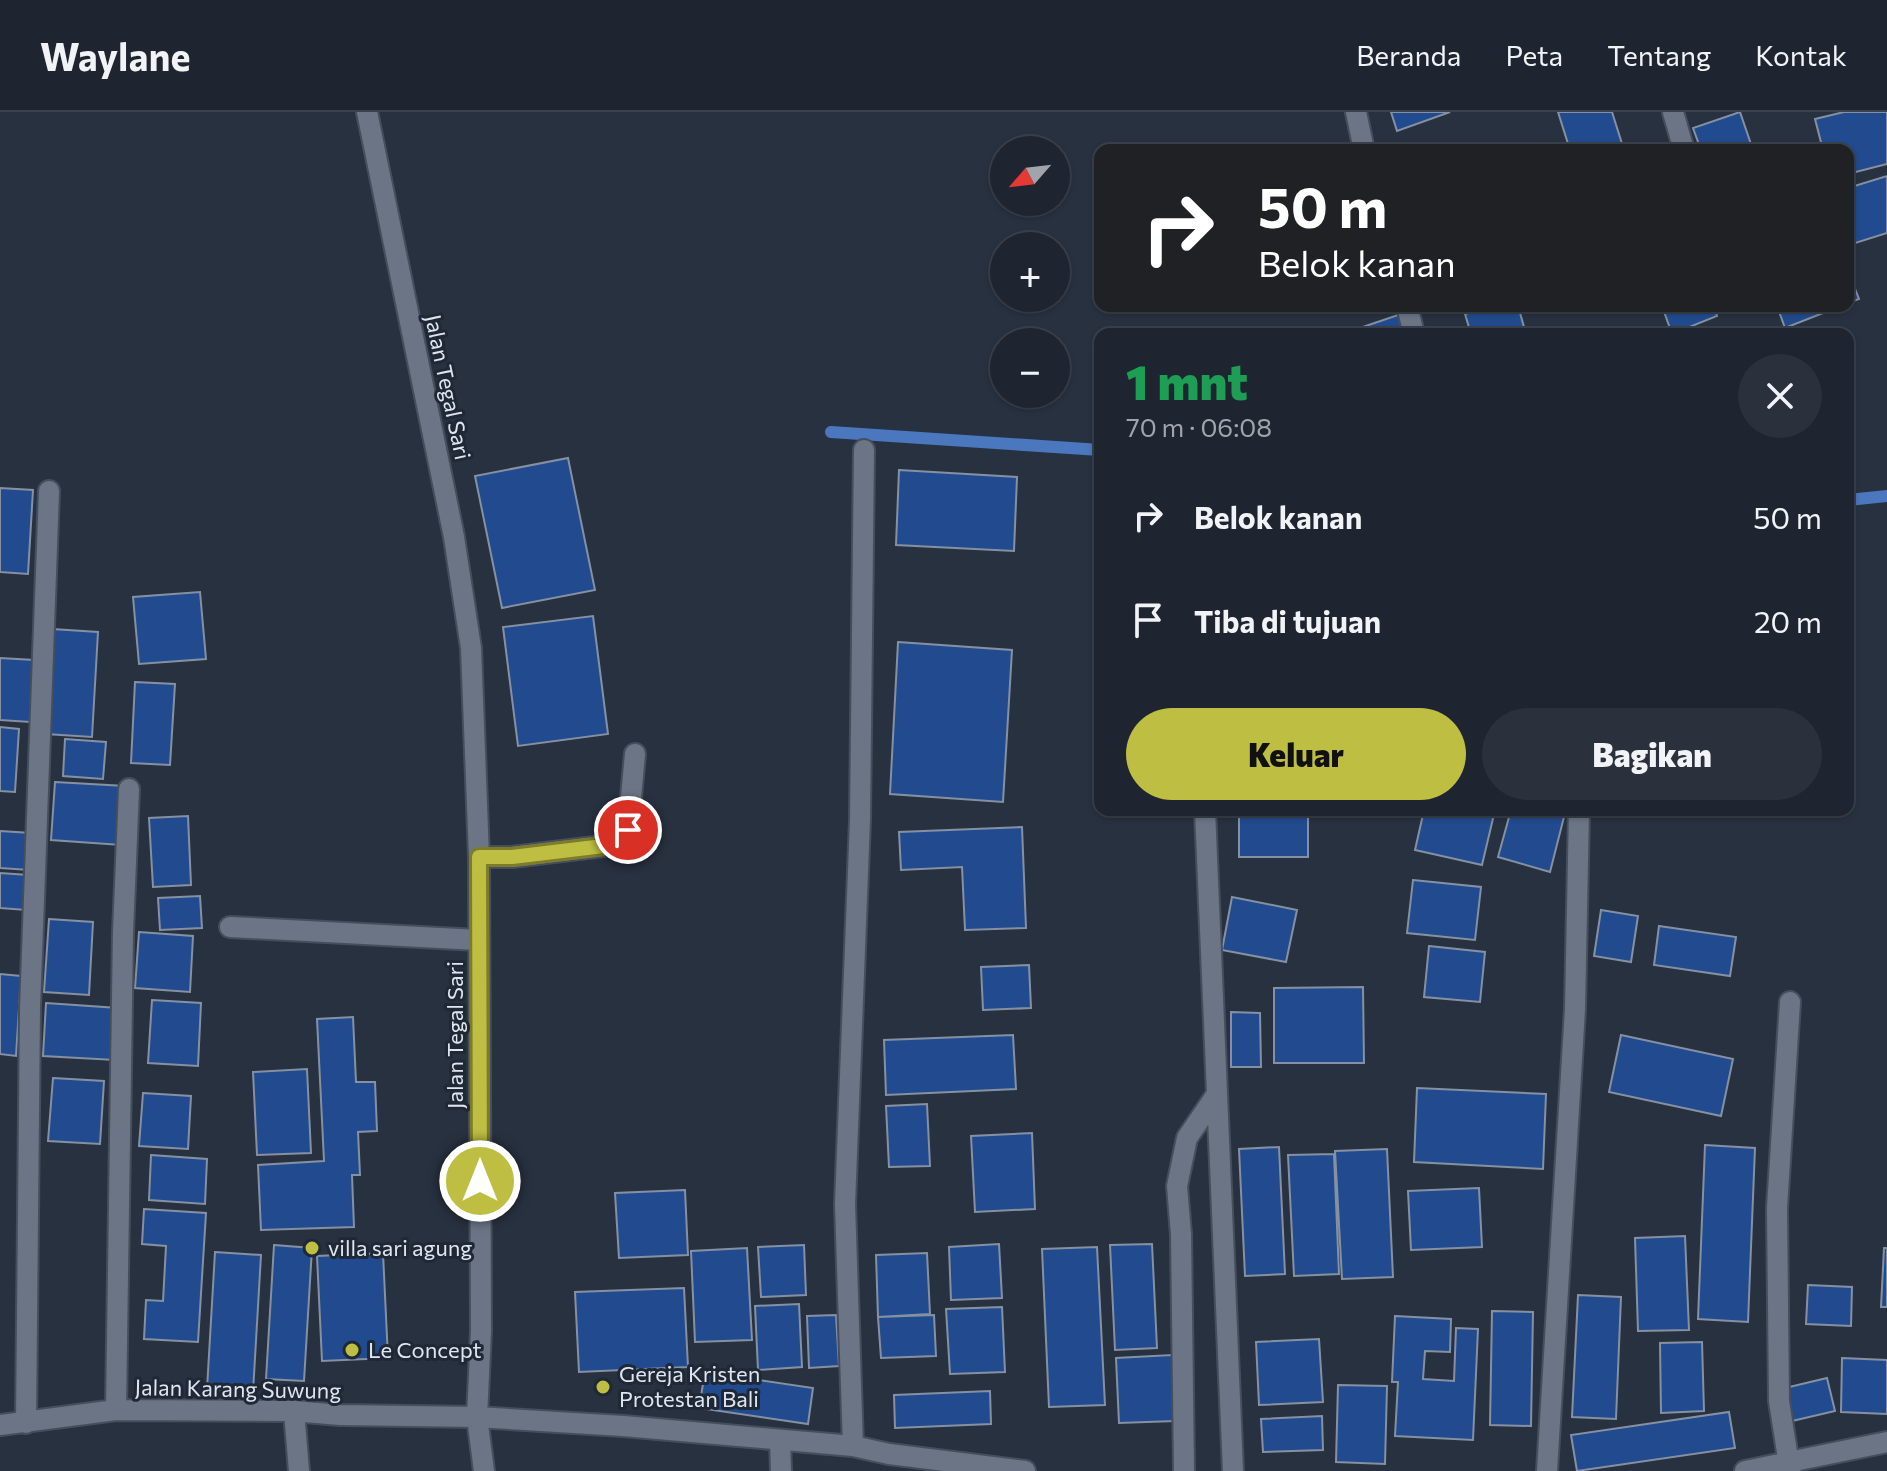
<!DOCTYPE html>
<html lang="id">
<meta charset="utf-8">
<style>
body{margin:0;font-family:Commissioner,sans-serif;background:#2b313c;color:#f1f3f6;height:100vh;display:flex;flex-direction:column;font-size:30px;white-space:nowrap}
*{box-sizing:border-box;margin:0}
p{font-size:26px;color:#a1a5ab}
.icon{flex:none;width:44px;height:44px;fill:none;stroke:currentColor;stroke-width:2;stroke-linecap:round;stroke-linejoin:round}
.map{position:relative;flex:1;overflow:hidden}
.panel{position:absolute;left:1094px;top:216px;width:760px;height:488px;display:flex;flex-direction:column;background:#1e2530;border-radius:16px;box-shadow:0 2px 6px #0004,0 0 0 2px #3c424c}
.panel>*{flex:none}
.top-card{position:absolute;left:1094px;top:32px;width:760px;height:168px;border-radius:16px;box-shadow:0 2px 6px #0004,0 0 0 2px #3c424c;background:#202124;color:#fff;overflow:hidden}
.needle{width:52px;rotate:242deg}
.fabs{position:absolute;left:990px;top:24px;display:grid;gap:16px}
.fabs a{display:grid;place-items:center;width:80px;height:80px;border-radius:50%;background:#1e2530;box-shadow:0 2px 6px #0004,0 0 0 2px #3c424c;font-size:40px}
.pin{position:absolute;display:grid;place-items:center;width:68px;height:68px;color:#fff;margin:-34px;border:4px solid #fff;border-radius:50%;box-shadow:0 2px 8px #0007}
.me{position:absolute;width:88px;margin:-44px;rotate:0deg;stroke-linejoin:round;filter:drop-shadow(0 0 6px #0008)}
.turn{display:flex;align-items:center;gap:28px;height:168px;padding:0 32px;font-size:36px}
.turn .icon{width:104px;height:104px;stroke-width:2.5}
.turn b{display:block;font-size:56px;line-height:68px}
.round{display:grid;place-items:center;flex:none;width:84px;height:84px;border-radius:42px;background:#2b313c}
.summary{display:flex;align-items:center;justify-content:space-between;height:136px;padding:0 32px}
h1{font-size:48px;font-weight:800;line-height:60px;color:#1e9e55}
.cta{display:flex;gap:16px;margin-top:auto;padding:16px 32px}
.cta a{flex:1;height:92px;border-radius:48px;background:#bebf42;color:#111;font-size:32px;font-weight:800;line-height:92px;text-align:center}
.cta a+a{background:#2b313c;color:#f1f3f6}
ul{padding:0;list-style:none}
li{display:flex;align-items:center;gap:24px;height:104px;padding:0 32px}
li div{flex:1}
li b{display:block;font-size:30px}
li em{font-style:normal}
header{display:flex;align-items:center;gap:48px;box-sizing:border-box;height:112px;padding:0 40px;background:#1e2530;border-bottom:2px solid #3c424c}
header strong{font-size:38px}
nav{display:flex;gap:44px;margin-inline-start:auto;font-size:28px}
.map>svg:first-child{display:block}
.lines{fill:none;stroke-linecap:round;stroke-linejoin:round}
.stream{stroke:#4b77be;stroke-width:12}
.building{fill:#214b8e;stroke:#8590a2;stroke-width:2}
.minor-casing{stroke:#474e5b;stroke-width:24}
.minor{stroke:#6b7586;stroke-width:20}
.route-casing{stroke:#7c7c2b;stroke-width:20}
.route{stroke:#bebf42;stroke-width:14}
.poi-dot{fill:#bebf42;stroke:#1f2836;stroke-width:3}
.labels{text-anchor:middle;stroke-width:6;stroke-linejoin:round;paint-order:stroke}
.street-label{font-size:22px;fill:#e0e6f0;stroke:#1f2836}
.poi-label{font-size:22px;fill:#e0e6f0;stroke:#1f2836;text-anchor:start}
</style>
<header>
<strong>Waylane</strong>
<nav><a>Beranda</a><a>Peta</a><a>Tentang</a><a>Kontak</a></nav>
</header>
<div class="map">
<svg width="1887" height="1359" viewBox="0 0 1887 1359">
<rect width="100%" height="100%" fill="#283140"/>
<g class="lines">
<path class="stream" d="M831 320 1100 338
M1848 388 1887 384"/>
</g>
<path class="building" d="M1391 0H1450L1397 19Z
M1558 0H1612L1624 38H1570Z
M1740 0 1753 38H1701L1693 16Z
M1844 0H1887V52L1848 62V38H1823L1815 7Z
M1887 64V121L1849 133 1848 76Z
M1848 159 1859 187 1848 191Z
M1497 194H1518L1526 222H1471L1465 202Z
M1662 194H1714L1717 204 1672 222Z
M1777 194H1841L1785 216Z
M1398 203 1404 222H1355L1354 218Z
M568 346 595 478 502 496 475 364Z
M899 358 1017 365 1014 439 896 433Z
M0 376 33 378 28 462 0 460Z
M200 480 206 547 139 552 133 485Z
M593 504 608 622 518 634 503 515Z
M52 517 98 520 92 625 46 622Z
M898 530 1012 538 1003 690 890 682Z
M0 546 34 548 30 610 0 608Z
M135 570 175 572 170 653 131 651Z
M0 615 19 617 15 680 0 679Z
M65 627 106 630 103 667 63 664Z
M55 670 125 674 121 733 51 728Z
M1239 698H1308V745H1239Z
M1424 698H1495L1482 753 1415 738Z
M1511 698H1553L1565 701 1550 760 1498 745Z
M188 704 191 773 153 775 149 706Z
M1022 715 1026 816 965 818 962 755 901 758 899 720Z
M0 719 31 721 29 758 0 756Z
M0 761 28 763 26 798 0 796Z
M1413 768 1481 775 1475 828 1407 821Z
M200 784 202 816 160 818 158 786Z
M1232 785 1297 798 1286 850 1222 838Z
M1601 798 1638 804 1631 850 1594 844Z
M49 807 93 810 89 883 44 880Z
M1659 814 1736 825 1730 864 1654 853Z
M139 820 193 824 190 880 135 876Z
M1429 834 1485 840 1480 890 1424 885Z
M1029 853 1031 896 983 898 981 855Z
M0 862 21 864 16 944 0 942Z
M1363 875 1364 951H1274V876Z
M152 888 201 891 198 954 148 951Z
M46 891 118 896 115 948 43 944Z
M1231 900 1260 901 1261 955H1231Z
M353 905 356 970H375L377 1019 358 1020 360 1063H352L354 1115 261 1118 258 1053 324 1049 317 907Z
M1013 923 1016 977 886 983 884 928Z
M1621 923 1733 947 1721 1004 1609 980Z
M307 957 311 1041 257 1043 253 960Z
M53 966 104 969 100 1032 48 1029Z
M1417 976 1546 982 1543 1057 1414 1050Z
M143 981 191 984 188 1037 139 1034Z
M927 992 930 1054 889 1055 886 994Z
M1032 1021 1035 1097 975 1100 971 1024Z
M1705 1033 1755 1036 1748 1210 1698 1207Z
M1279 1035 1285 1162 1245 1164 1239 1037Z
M1387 1037 1393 1165 1342 1167 1335 1039Z
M1334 1042 1339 1162 1294 1164 1288 1043Z
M151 1043 207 1047 205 1092 149 1088Z
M1479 1076 1482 1135 1411 1138 1408 1079Z
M685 1078 688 1143 619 1146 615 1081Z
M144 1097 206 1101 198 1230 144 1227 146 1188 163 1189 166 1134 142 1132Z
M1685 1124 1689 1218 1638 1219 1635 1126Z
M999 1132 1002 1186 951 1188 949 1135Z
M1152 1132 1157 1236 1115 1238 1110 1133Z
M274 1133 312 1136 304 1269 266 1267Z
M804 1133 806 1183 761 1185 758 1135Z
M1097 1135 1105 1293 1049 1295 1042 1137Z
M747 1136 752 1228 695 1230 691 1139Z
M1884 1136H1887V1195H1881Z
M215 1140 261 1143 253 1280 207 1277Z
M383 1141 388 1246 322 1249 317 1144Z
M927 1141 930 1202 878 1205 876 1143Z
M1808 1173 1852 1175 1851 1214 1806 1212Z
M684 1176 688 1255 579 1260 575 1180Z
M1578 1183 1621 1185 1616 1307 1572 1305Z
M799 1192 802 1255 758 1258 755 1194Z
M1002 1195 1005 1260 950 1262 946 1197Z
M1492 1199 1533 1200 1531 1314 1490 1313Z
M836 1203 839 1254 809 1256 807 1204Z
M934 1203 936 1244 881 1246 878 1205Z
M1395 1204 1451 1207 1450 1240 1425 1239 1423 1267 1454 1269 1456 1216 1478 1217 1473 1328 1395 1324 1398 1270H1392Z
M1319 1227 1323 1290 1259 1293 1256 1230Z
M1702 1230 1704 1299 1661 1301 1660 1231Z
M1172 1243 1175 1309 1119 1311 1116 1246Z
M1842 1246 1887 1248V1302L1841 1300Z
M705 1260 813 1276 808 1312 699 1296Z
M1827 1266 1835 1299 1792 1309 1785 1276Z
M1338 1273 1387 1274 1385 1352 1336 1350Z
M990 1279 991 1312 895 1316 894 1283Z
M1729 1300 1735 1336 1577 1359 1571 1323Z
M1322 1304 1323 1338 1263 1340 1261 1307Z"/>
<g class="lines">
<defs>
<path id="minor" d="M367 0 454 425 471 536 479 745 481 1219 477 1305 623 1314 853 1334 889 1342 1025 1359
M1356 0 1364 38
M1673 0 1684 38
M1407 194 1414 222
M1205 698 1233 1359
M479 745H512L612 733 622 728 628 718 635 642
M230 815 478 828
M116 1298 123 820 129 677
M294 1299 299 1359
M26 1311 30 896 49 379
M0 1313 116 1298 294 1299 340 1303 477 1305 484 1359
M780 1328 781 1359
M853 1334 845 1092 860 708 864 338
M1184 1359 1181 1122 1177 1074 1187 1026 1215 985
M1547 1359 1575 897 1579 698
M1745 1359 1887 1330
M1790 1359 1779 1289 1777 1096 1790 890"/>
</defs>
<use href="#minor" class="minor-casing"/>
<use href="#minor" class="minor"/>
</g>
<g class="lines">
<defs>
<path id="route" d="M480 1069 479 745H512L612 733 622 728 628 718"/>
</defs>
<use href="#route" class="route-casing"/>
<use href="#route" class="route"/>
</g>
<g class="poi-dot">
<circle cx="312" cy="1136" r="8"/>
<circle cx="352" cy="1238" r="8"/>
<circle cx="603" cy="1275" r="8"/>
</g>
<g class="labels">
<g class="street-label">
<text transform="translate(448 275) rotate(78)" y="8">Jalan Tegal Sari</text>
<text transform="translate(455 923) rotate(-90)" y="8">Jalan Tegal Sari</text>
<text transform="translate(238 1277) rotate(1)" y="8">Jalan Karang Suwung</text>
</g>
<g class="poi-label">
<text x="328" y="1144">villa sari agung</text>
<text x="368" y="1246">Le Concept</text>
<text x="619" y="1270">Gereja Kristen<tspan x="619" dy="25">Protestan Bali</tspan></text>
</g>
</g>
</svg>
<div class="fabs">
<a><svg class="needle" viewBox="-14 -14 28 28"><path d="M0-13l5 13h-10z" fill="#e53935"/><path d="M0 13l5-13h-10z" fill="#a1a5ab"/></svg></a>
<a>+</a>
<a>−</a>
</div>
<div class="pin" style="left:628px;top:718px;background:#d93025"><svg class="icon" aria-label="arrive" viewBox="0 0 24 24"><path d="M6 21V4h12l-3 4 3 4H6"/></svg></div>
<svg class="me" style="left:480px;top:1069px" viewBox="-20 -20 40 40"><circle r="17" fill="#bebf42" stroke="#fff" stroke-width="3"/><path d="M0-11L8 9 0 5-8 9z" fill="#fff"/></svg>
<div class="top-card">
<div class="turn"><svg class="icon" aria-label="right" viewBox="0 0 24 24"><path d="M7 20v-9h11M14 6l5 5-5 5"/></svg><div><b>50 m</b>Belok kanan</div></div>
</div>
<section class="panel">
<div class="summary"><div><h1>1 mnt</h1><p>70 m · 06:08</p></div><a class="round"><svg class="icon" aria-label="close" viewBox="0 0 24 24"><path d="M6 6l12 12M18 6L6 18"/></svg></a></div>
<ul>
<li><svg class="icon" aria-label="right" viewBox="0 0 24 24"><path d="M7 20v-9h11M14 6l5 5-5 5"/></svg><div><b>Belok kanan</b></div><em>50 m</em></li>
<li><svg class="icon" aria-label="arrive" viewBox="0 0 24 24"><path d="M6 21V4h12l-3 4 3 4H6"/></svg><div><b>Tiba di tujuan</b></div><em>20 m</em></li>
</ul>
<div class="cta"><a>Keluar</a><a>Bagikan</a></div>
</section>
</div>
